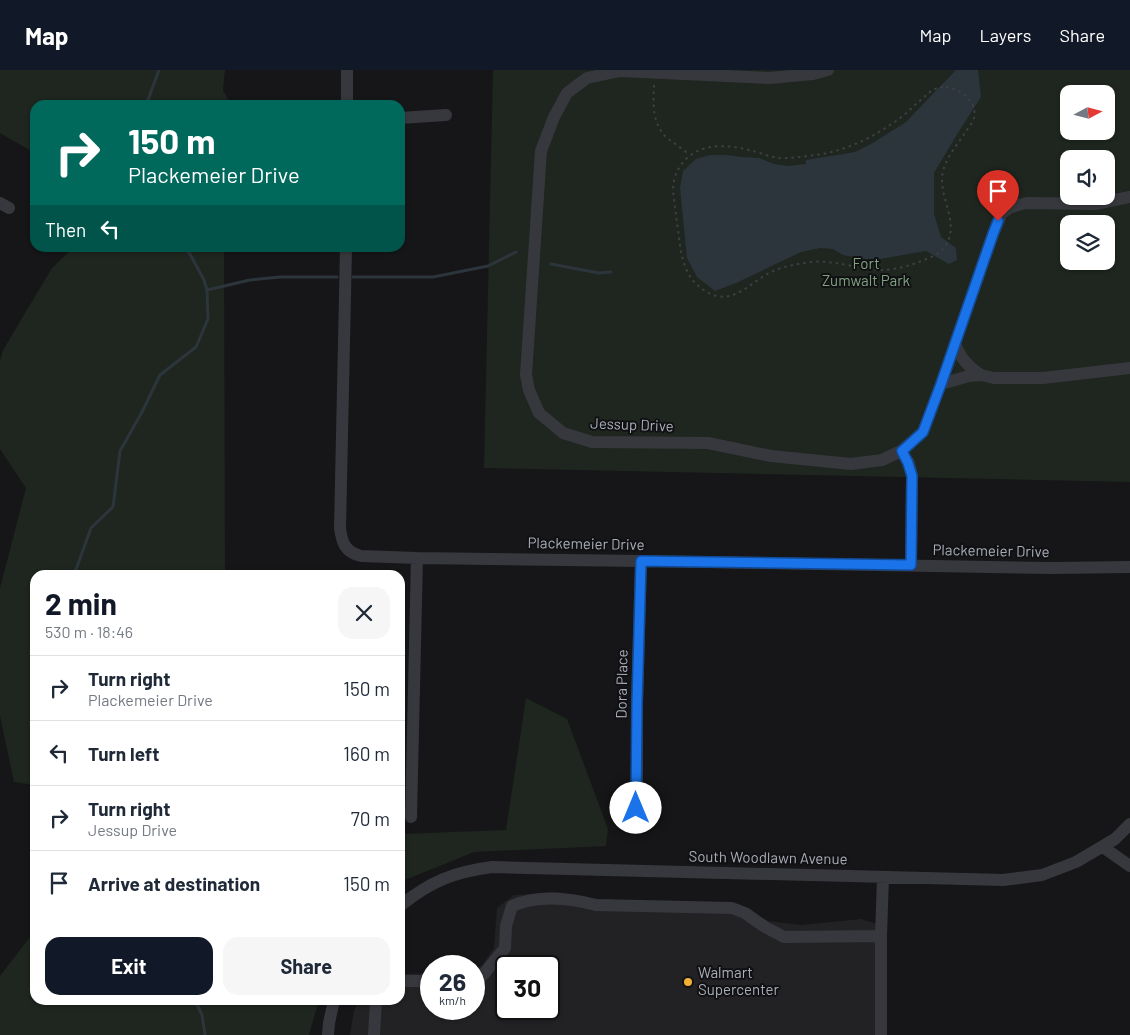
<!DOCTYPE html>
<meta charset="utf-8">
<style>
body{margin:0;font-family:Barlow,sans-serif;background:#f6f6f7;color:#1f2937;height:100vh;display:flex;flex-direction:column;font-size:19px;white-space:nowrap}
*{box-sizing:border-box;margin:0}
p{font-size:16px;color:#747a83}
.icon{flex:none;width:28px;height:28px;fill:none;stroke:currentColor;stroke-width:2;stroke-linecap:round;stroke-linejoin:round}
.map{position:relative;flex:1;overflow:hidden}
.details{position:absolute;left:30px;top:500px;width:375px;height:435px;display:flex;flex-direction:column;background:#fff;border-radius:15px;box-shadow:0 1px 4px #0004}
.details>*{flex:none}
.top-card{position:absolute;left:30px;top:30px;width:375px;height:152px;border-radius:15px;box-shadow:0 1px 4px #0004;background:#00695c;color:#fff;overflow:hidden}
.needle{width:32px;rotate:83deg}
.buttons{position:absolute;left:1060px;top:15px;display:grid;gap:10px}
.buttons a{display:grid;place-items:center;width:55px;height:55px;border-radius:10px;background:#fff;box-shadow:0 1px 4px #0004;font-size:25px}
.speed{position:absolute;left:420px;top:885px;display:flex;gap:10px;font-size:25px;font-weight:700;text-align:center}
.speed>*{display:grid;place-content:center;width:65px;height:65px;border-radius:50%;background:#fff;box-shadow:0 1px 4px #0004;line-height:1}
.speed small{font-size:12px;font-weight:400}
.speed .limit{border:2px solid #111;border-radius:8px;background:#fff;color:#111}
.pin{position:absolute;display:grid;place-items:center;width:42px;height:42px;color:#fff;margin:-51px -21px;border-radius:50% 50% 50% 0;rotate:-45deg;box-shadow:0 0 5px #0007}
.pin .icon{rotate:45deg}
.me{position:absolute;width:55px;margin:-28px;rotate:0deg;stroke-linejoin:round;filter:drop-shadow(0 0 4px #0008)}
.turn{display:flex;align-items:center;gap:18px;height:105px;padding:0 15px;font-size:22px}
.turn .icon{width:65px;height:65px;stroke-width:2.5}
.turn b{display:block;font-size:35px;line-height:42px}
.then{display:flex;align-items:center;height:48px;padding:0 15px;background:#0003;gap:10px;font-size:19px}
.round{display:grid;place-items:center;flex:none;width:52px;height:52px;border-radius:15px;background:#f6f6f7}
.overview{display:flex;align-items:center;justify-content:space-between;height:85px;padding:0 15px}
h1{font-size:30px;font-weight:700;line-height:38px;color:#111827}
.primary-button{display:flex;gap:10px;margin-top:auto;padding:10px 15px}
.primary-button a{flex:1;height:58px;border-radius:15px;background:#111827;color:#fff;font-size:20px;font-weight:700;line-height:58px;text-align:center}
.primary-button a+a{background:#f6f6f7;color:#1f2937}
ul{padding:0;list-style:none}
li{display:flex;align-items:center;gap:15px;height:65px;padding:0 15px;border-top:1px solid #e0e1e3}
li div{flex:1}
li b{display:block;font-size:19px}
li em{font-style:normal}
header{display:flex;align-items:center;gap:30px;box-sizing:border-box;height:70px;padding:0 25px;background:#111827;color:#fff}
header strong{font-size:24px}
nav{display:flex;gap:28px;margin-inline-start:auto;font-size:18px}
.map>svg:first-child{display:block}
.built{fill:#222225;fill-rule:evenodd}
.green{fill:#1e261f;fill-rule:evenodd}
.water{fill:#2c353c}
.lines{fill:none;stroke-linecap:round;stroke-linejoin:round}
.stream{stroke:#2c353c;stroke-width:3}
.path{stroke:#3d3f44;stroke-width:2;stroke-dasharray:2.5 4;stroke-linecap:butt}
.minor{stroke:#37383d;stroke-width:12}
.route-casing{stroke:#114b97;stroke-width:12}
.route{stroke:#1a73e8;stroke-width:9}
.poi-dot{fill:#f2b134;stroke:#111113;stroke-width:2}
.labels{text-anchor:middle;stroke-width:4;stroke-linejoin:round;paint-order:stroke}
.park-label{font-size:15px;fill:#7fa381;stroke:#111113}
.street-label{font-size:15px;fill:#a8adb8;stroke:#111113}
.poi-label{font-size:15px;fill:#a8adb8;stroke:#111113;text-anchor:start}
</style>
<header>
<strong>Map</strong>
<nav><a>Map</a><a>Layers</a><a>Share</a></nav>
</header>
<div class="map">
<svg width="1130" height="965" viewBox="0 0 1130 965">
<rect width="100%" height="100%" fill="#161618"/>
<path class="built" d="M557 822 589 828 621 831 731 833 768 851 801 855 861 849 887 857V965H350L354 940 360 930H400V904L431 903V939H474V900L482 895 494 878 497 838 514 825ZM506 896H549V939H506Z"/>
<path class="green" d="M0 0H225L223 20 231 35H35V83L0 63Z
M493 0H1130V412L484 398ZM1069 24H1106V61H1069ZM1069 89H1106V126H1069ZM1069 154H1106V191H1069Z
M73 178H227L224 180 225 505H35V715L14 712 0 646V518L26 418 0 379V291L3 280 52 198Z
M526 628 567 649 608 759 606 776 474 782 400 812V764L506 760Z
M35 858V930H319L309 965H0V906L33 863Z"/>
<path class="water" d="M956 0H978L981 27 956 66 934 103V144L941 167 956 178 957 190 949 194 926 181 880 189H864L843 185 833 179 820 178 801 182 736 213 715 221 697 207 687 188 680 118 683 101 696 89 710 85H728L741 87 759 88 774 94 788 96 806 94V90L855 82 871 74 906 52Z"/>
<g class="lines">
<path class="stream" d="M146 35 159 0
M551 194 599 203 611 202
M353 207H433L488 196 516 182
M207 220 250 210 280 207H337
M74 505 91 458 113 437 120 381 142 342 160 305 196 277 208 249 207 220 204 210 190 184 184 178
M195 930 202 945 205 965"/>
<path class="path" d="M654 15C653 34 652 54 667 68 675 74 683 79 689 85
M946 17C961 19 980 33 973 51 971 55 967 59 965 63 955 78 942 92 942 110 942 135 963 160 940 182 935 186 926 189 919 192 903 198 885 202 868 199 849 196 830 190 811 192 797 194 784 196 771 202 750 212 733 237 707 222 683 209 681 184 678 160 676 147 675 135 673 122 673 108 677 98 687 88 705 72 731 75 753 81 761 83 770 87 778 88 790 89 805 86 816 85 843 81 868 70 890 55 900 49 909 41 917 33 923 29 928 22 935 19 939 17 942 17 946 17Z"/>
<path class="minor" d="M828 0 813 4 769 8 620 1 587 8 567 23 554 47 541 81 526 305 529 320 539 343 563 363 592 372 708 373 771 386 851 394 882 390 901 381 923 362 941 314 993 164 1002 143 1009 138 1018 135 1027 133 1095 134 1130 127
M347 35V0
M400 48 446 45
M0 133 9 138
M346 178 340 458C342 473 345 482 361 486L417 488 641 491 1051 498 1130 497
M955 274C961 288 967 296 981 305
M941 314 969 306 981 305 994 308H1043L1130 298
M901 381 909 393 912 406 911 495
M637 738V634L641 491
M411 747 417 488
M1103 777 1130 796
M400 836C431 811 454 802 492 797L1003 810 1042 805 1076 792 1115 769 1130 754
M474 910 483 905 505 878 506 856 512 836C539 824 569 828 596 835L732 838 745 843 765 857 784 867 881 866
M400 911H431
M328 965 329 953 334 930
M374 965 376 930
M881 965V866L883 807"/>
</g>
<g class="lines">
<defs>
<path id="route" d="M636 738 637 634 641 491 911 495 912 406 908 393 902 381 923 362 941 314 993 164 998 151"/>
</defs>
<use href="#route" class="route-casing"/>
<use href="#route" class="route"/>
</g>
<circle class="poi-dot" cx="688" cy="912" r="5"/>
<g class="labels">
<g class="park-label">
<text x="866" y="199">Fort<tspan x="866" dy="17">Zumwalt Park</tspan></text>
</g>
<g class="street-label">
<text transform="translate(632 355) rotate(2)" y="5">Jessup Drive</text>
<text transform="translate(586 474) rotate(1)" y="5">Plackemeier Drive</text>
<text transform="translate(991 481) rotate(1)" y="5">Plackemeier Drive</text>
<text transform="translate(622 614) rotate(-89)" y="5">Dora Place</text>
<text transform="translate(768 788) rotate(1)" y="5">South Woodlawn Avenue</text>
</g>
<g class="poi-label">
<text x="698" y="908">Walmart<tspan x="698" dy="17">Supercenter</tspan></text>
</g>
</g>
</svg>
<div class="buttons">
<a><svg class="needle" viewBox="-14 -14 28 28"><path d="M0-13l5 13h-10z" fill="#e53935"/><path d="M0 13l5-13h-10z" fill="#747a83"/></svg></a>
<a><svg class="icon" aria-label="sound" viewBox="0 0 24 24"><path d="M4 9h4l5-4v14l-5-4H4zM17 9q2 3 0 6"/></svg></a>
<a><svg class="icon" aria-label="layers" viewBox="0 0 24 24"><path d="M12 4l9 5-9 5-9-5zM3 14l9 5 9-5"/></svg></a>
</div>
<div class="speed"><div>26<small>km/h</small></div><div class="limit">30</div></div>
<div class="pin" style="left:998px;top:151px;background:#d93025"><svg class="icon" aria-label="arrive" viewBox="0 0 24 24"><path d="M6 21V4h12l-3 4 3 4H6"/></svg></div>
<svg class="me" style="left:636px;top:738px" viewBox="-20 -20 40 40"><circle r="19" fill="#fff"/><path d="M0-13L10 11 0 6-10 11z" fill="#1a73e8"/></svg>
<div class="top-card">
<div class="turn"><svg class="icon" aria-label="right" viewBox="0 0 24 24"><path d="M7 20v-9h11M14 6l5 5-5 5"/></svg><div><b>150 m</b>Plackemeier Drive</div></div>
<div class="then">Then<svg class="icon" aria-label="left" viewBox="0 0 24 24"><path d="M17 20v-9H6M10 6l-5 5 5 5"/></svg></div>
</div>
<section class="details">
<div class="overview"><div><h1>2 min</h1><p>530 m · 18:46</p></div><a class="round"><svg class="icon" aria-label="close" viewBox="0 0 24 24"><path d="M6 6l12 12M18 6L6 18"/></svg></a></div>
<ul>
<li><svg class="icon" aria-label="right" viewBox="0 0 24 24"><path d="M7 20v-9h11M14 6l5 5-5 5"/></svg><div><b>Turn right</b><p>Plackemeier Drive</p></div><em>150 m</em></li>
<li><svg class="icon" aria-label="left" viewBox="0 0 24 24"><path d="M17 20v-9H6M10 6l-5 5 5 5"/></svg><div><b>Turn left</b></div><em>160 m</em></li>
<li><svg class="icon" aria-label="right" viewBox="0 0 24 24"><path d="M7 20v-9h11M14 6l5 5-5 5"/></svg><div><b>Turn right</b><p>Jessup Drive</p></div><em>70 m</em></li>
<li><svg class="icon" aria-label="arrive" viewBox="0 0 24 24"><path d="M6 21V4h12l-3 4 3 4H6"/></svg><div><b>Arrive at destination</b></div><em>150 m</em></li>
</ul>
<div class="primary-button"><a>Exit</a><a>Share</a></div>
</section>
</div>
